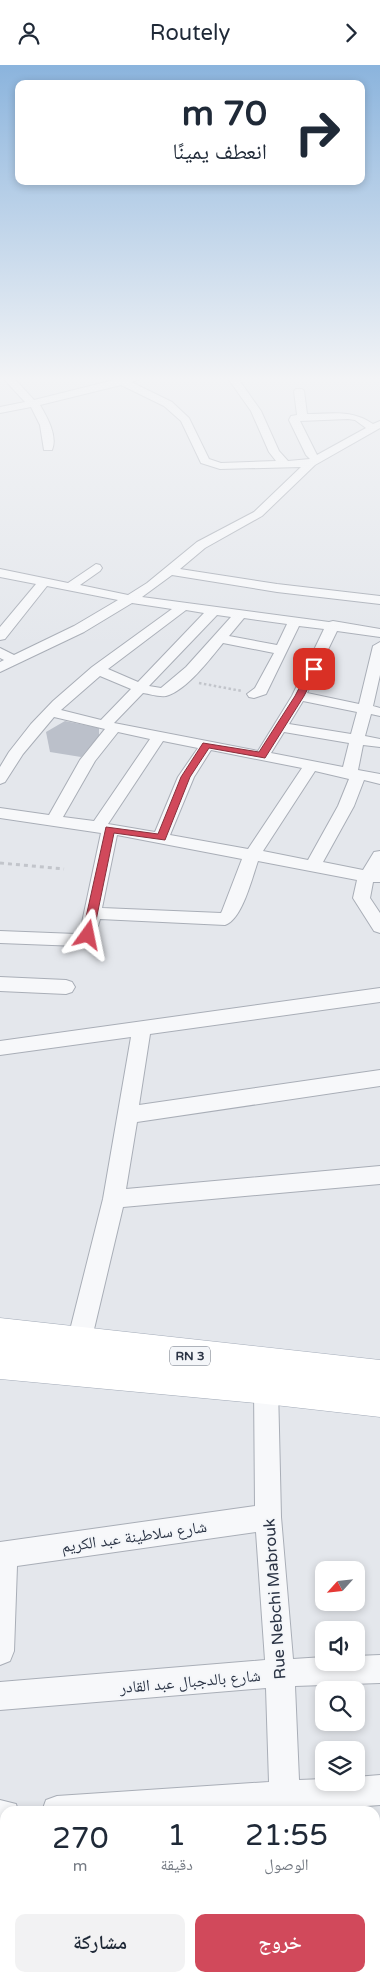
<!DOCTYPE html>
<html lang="ar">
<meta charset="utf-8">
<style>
body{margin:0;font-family:"Varela Round","Noto Naskh Arabic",sans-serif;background:#f2f2f3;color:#1f2937;direction:rtl;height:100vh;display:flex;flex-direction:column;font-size:19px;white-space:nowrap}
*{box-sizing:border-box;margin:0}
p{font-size:16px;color:#747a83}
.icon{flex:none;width:28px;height:28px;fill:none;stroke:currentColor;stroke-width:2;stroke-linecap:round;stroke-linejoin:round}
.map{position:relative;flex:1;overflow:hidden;direction:ltr}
.sheet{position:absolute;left:0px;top:1741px;width:380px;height:176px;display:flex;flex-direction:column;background:#fff;border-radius:15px 15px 0 0;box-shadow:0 2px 8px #0003;direction:rtl}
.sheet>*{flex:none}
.banner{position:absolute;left:15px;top:15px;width:350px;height:105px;border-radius:10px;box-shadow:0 2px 8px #0003;direction:rtl;background:#fff;color:#1f2937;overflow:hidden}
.needle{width:32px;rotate:243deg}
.fabs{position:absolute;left:315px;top:1496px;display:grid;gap:10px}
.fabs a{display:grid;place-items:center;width:50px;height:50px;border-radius:10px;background:#fff;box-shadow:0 2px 8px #0003;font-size:25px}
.pin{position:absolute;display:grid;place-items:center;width:42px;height:42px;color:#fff;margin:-21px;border-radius:10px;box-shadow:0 2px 8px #0006}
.me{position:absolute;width:55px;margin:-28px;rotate:12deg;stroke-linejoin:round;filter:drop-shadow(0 0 4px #0008)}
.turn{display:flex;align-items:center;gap:18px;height:105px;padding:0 15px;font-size:22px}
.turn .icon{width:65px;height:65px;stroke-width:2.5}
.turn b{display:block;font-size:35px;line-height:42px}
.eta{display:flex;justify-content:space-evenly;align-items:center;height:85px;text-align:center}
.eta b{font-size:30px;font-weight:600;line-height:35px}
.action{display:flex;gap:10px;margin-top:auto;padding:10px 15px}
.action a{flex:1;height:58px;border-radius:10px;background:#d1495b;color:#fff;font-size:20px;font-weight:600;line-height:58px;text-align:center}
.action a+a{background:#f2f2f3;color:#1f2937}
header{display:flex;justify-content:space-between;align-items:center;height:65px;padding:0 15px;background:#fff;font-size:22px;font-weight:600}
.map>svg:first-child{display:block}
.building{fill:#bbc0ca}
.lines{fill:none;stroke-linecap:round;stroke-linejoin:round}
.street-casing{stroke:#a9aeb7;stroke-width:2}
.primary-casing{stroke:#a3abb8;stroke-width:1}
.path-far1{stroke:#c2c5cb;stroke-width:2.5;stroke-dasharray:2.5 2.5;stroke-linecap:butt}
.path{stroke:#c2c5cb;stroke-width:3;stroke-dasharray:4 4;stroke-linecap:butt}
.street{fill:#f7f8fa;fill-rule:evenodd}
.primary{fill:#fff;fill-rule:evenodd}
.route{fill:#d1495b;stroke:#882f3b}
.labels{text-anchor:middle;stroke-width:4;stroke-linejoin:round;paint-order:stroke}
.shield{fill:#f4f6f9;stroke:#676e7b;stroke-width:1}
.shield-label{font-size:12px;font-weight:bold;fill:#2b3445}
.near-street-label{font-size:16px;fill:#2b3445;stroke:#f4f6f9}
</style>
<header><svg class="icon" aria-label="forward" viewBox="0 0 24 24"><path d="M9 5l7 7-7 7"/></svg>Routely<svg class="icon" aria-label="person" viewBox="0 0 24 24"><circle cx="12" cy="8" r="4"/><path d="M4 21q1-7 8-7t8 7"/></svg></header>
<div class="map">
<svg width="380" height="1917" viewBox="0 0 380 1917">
<rect width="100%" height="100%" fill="#e4e7ec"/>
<path class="building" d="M65 656 99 663V671L81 692 50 687 46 667Z"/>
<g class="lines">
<defs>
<path id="street" d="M2 312H13L34 335 126 312H139L138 315 131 317 172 337 189 353 209 394 221 398 276 396 269 387 251 346 227 312H237L261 346 279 386 288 396 310 394 306 390 289 355 291 351 297 350 294 326 296 324H302L304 326 307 349C332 349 351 344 373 359L380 356V363L315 400 262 451 205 483 180 504 277 519 380 531V539L277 527 172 510 142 532 329 557 333 556 380 564V572L337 566 307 628 359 639 373 581 380 577V610L373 641 380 643V651L371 649 365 671 380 674V682L363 680 358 705 380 709V719L364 715 354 741 323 797 363 805 374 787 380 786V817H373L370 833 380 848V868L374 866 353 833 357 815 258 796C252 813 242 855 225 860L100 854 94 874 78 881 0 878V866L76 869 80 867 101 768 0 753V743L49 750 80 695 105 664 54 652 23 689 5 717 0 719V702L9 687 31 659 53 636 92 602 172 544 132 538 84 567 0 607V597L4 595 0 593V583L14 590 74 561 118 535 47 521 5 574 0 575V562L36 519 0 512V504L68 518 96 499 100 500 102 503 100 506 80 520 128 530 147 518 197 477 254 447 301 402 220 404 201 398 181 356 164 341 121 320 40 340C47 352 58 371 52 385H44L40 360 31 342 0 348V342L25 337ZM348 354 355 355 366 363 317 390 300 356ZM186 545 204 548 138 617 108 604ZM217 550 231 552 186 602 161 623 149 621ZM244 553 287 559 277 580 229 571ZM299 561 324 564 292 631 258 686 114 658 143 628C150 629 158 632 166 631 186 626 210 594 223 578L274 588 255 623 247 629 249 632 254 633 266 629ZM100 611 131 624 101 655 61 645ZM303 636 357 647 351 669 289 659ZM118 667 150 674 94 756 63 752 95 696ZM284 667 349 678 343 702 271 688ZM163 676 198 683 178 712 155 767 108 759ZM211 685 302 703 248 784 170 770 194 712ZM315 706 349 714 338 741 308 795 263 786ZM117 770 242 794 222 846 221 848 102 843Z
M0 912 66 915 72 917 75 922 72 927 66 929 0 926Z
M380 923V937L150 969 139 1040 380 1005V1021L137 1057 126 1124 380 1101V1119L123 1142 91 1277 87 1285 79 1288 71 1285 67 1277 103 1134 131 972 0 990V976Z
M266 1311 274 1314 278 1322 281 1452 293 1594 324 1592V1598H356V1591L380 1590V1618L295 1621 299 1715 324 1714V1718H356V1712L380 1710V1740L300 1746H42L46 1735 57 1731 269 1717 266 1623 0 1645V1617L265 1595 256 1467 17 1501 14 1586 10 1596 0 1600V1477L255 1441 254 1322 258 1314Z
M0 1735 16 1739 18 1746H5V1765H0Z
M375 1848H380V1880H375Z
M5 1871V1903L0 1904V1872Z
M270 1912H302V1917H270Z"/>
<path id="primary" d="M0 1253 380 1295V1352L266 1339 0 1314Z"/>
</defs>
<use href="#street" class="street-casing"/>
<use href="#primary" class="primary-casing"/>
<path class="path-far1" d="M199 618 242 626"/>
<path class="path" d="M0 798 64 804"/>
<use href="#street" class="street"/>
<use href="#primary" class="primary"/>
</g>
<linearGradient id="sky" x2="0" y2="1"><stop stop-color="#8bb4dd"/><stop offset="0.54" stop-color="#f3f4f6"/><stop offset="1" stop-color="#f3f4f6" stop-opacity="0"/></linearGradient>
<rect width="380" height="581" fill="url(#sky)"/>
<path class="route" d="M314 601 318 604 304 631 265 693 209 683 190 712 165 775 114 768 93 870 88 873 84 872 82 870 106 762 158 769 181 712 203 678 259 687 295 631 309 604Z"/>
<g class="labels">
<rect class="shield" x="170" y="1281.5" width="40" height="19" rx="4"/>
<g class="shield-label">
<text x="190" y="1295">RN 3</text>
</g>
<g class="near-street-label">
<text transform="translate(134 1471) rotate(-8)" y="6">شارع سلاطينة عبد الكريم</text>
<text transform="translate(274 1534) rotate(-94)" y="6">Rue Nebchi Mabrouk</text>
<text transform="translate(190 1616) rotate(-5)" y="6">شارع بالدجبال عبد القادر</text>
</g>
</g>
</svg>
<div class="fabs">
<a><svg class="needle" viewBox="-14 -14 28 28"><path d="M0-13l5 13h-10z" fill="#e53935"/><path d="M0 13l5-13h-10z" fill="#747a83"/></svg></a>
<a><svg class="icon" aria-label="sound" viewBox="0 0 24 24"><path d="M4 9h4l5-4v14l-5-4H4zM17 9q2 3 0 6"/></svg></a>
<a><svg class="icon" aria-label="search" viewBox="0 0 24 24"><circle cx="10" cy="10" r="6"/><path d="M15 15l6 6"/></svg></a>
<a><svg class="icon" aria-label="layers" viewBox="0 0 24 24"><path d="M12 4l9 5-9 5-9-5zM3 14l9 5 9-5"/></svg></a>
</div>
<div class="pin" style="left:314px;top:604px;background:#d93025"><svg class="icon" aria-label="arrive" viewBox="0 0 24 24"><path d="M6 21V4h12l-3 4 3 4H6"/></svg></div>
<svg class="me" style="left:88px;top:870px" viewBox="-20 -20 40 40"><path d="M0-17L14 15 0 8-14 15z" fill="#d1495b" stroke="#fff" stroke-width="4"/></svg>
<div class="banner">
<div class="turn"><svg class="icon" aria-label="right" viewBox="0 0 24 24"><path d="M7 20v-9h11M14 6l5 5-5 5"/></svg><div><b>70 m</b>انعطف يمينًا</div></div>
</div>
<section class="sheet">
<div class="eta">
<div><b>21:55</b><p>الوصول</p></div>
<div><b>1</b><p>دقيقة</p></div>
<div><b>270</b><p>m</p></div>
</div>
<div class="action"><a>خروج</a><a>مشاركة</a></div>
</section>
</div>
